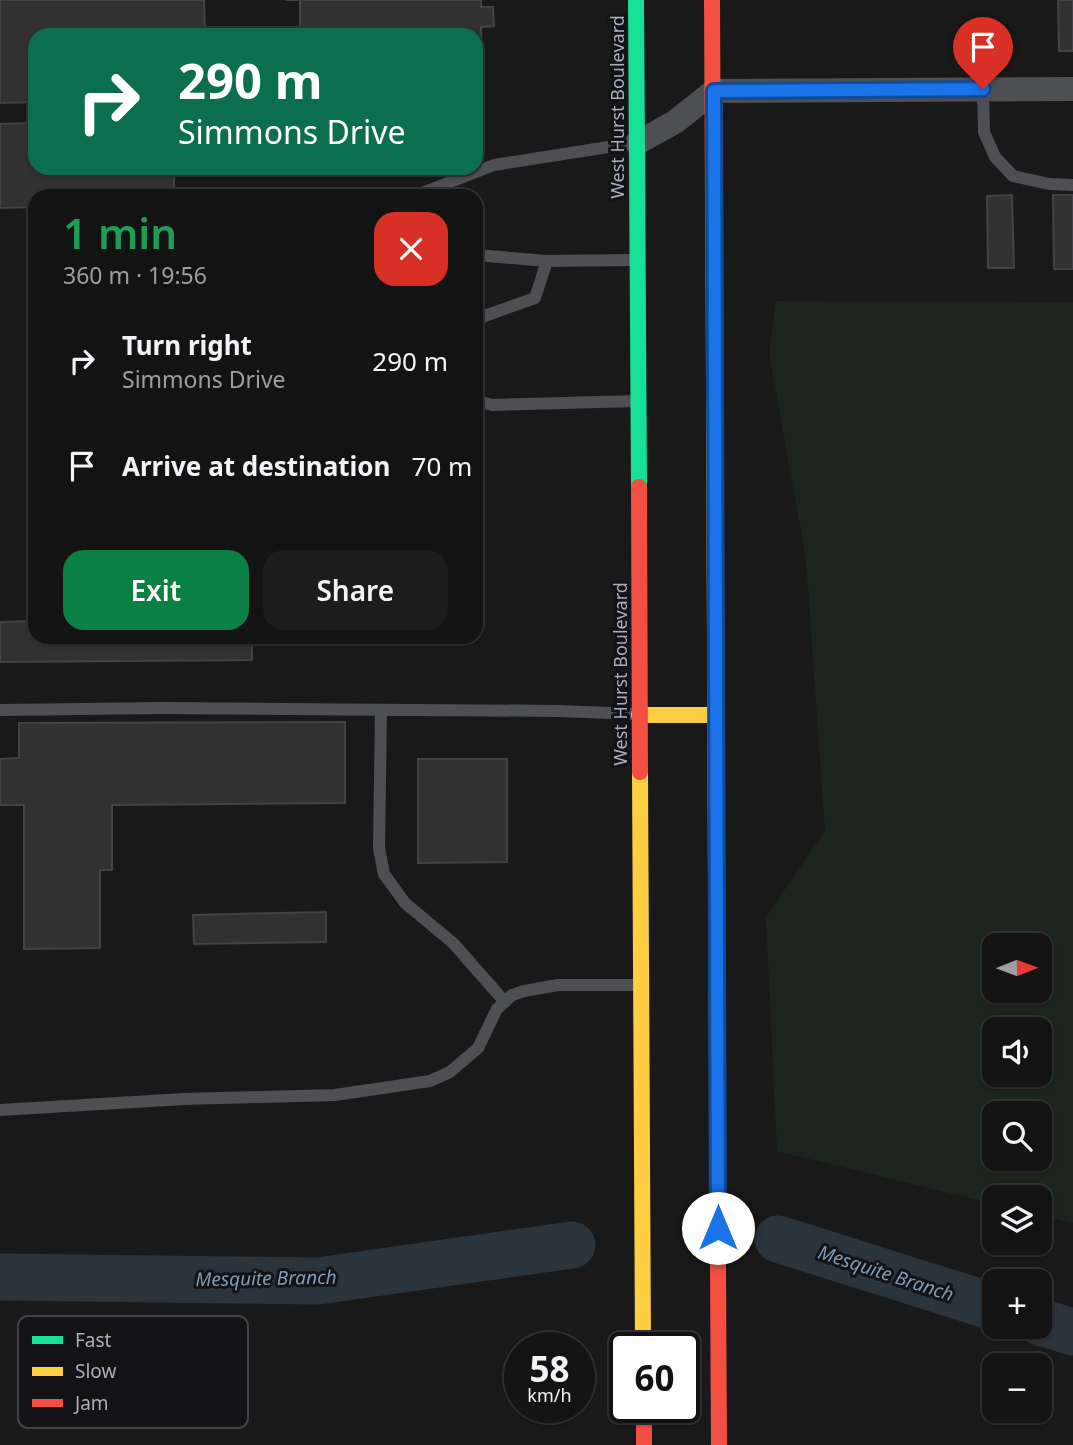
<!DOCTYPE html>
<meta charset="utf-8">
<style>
body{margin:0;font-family:"Noto Sans",sans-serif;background:#1c1c1d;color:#f1f3f6;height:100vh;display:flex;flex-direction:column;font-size:26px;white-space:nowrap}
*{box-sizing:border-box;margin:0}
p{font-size:23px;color:#9d9ea0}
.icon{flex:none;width:38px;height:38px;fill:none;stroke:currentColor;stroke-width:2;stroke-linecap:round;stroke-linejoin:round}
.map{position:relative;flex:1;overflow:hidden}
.details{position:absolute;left:28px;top:189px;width:455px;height:455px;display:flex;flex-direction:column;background:#131314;border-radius:21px;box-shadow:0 2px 5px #0004,0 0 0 2px #323234}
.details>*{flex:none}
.top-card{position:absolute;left:28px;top:28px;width:455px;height:147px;border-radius:21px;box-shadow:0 2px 5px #0004,0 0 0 2px #323234;background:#0b6e4f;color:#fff;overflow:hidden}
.needle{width:46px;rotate:89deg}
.buttons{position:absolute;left:982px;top:933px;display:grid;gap:14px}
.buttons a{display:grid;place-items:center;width:70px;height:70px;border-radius:14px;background:#131314;box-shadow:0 2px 5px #0004,0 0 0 2px #323234;font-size:35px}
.speed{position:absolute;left:504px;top:1332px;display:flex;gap:14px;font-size:35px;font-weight:700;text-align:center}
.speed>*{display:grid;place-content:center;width:91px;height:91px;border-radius:50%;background:#131314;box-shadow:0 2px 5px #0004,0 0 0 2px #323234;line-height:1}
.speed small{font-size:18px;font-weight:400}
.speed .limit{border:4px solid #111;border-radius:10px;background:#fff;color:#111}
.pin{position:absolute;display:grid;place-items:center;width:60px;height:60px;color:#fff;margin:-72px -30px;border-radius:50% 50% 50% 0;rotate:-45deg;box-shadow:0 0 7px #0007}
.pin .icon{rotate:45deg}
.me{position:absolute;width:77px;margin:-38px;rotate:0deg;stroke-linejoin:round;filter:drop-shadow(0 0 5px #0008)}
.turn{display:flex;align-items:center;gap:24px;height:147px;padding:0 35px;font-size:32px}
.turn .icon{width:91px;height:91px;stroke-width:2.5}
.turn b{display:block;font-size:49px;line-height:60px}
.round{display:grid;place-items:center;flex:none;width:74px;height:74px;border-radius:21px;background:#1c1c1d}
.overview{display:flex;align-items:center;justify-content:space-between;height:119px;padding:0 35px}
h1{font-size:42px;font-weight:600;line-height:52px;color:#1e9e55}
.action{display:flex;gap:14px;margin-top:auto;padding:14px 35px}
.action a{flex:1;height:80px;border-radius:21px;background:#0b8043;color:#fff;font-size:28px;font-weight:600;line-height:80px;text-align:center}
.action a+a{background:#1c1c1d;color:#f1f3f6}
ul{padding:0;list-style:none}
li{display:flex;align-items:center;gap:21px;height:105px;padding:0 35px}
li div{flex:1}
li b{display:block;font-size:26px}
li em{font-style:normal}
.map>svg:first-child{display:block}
.green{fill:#1c241e;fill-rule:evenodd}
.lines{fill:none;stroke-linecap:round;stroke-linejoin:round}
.river{stroke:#2a343d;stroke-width:47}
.building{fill:#313132;stroke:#424346;stroke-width:2}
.lane{stroke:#4d4f53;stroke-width:12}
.street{stroke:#4d4f53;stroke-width:24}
.fast{stroke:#16e098;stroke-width:16}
.slow{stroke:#ffcf43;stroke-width:16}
.jam{stroke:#f24e42;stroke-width:16}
.route-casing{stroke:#114b97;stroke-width:18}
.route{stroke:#1a73e8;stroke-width:12}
.labels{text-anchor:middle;stroke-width:6;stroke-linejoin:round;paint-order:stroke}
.street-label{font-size:18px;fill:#a9aebc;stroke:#131316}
.water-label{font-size:19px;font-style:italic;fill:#7d9cb9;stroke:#131316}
.key{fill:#131316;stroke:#404248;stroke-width:2}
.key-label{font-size:19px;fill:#a9aebc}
</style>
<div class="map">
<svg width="1073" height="1445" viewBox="0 0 1073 1445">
<rect width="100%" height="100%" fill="#19191a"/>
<path class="green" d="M776 301 1073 302V1223L1040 1215V1197H994V1204L777 1151 766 917 825 831 806 559 769 353ZM1040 945V990H994V945ZM1040 1029V1074H994V1029ZM1040 1113V1158H994V1113Z"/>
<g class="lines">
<path class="river" d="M778 1239 994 1307
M0 1277 318 1281 572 1245
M1040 1322 1073 1332"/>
</g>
<path class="building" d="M0 0H204L205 35H35V102L0 103Z
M285 0H481V7H493L494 26 481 27 483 91H476V35H300V0Z
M1058 0H1073V51H1059Z
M35 123V168H174V196H35V207L0 208V124Z
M1012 195 1014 268H988L987 196Z
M1053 195H1073V269H1054Z
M35 621V637H252V660L0 662V622Z
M345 722V803L112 805V870H100V948L24 949V805H0V759L19 758V723Z
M418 759H507V862L418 863Z
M326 912V942L194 944 193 915Z"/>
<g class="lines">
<path class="lane" d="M983 89 984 132 995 157 1013 176 1049 184 1073 185
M414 196 494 165 634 143
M476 255 547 261 634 260
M476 317H482L535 298 547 261
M476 401 492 405 636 401
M0 710 163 708 559 711 636 714
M381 710 379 848 384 874 405 903 453 943 505 1002
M0 1110 184 1099 335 1095 430 1081 450 1072 478 1048 497 1009 512 995 524 991 558 985H639"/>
<path class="street" d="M637 143 675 122 714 91 1073 89"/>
<path class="fast" d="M636 0 639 487
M716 879 718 1267"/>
<path class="slow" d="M714 397 716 879
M639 715H716
M640 772 643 1348"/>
<path class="jam" d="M712 0 714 397
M639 487 640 772
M718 1267 719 1445
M644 1407V1445"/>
</g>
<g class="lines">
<defs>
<path id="route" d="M718 1228 714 91 983 89"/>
</defs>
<use href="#route" class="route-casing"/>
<use href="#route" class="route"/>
</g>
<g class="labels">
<g class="street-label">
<text transform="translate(618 107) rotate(-90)" y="6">West Hurst Boulevard</text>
<text transform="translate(621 674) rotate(-90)" y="6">West Hurst Boulevard</text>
</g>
<g class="water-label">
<text transform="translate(886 1273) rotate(18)" y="7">Mesquite Branch</text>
<text transform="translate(266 1278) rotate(-1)" y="7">Mesquite Branch</text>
</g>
</g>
<rect x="18" y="1316" width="230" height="112" rx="10" class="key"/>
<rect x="32" y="1336" width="31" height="8" fill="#16e098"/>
<rect x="32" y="1367" width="31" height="9" fill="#ffcf43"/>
<rect x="32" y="1399" width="31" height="8" fill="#f24e42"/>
<g class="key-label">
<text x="75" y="1347">Fast</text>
<text x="75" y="1378">Slow</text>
<text x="75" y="1410">Jam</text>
</g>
</svg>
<div class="buttons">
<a><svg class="needle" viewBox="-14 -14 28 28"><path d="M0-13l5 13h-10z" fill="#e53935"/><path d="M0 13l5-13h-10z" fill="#9d9ea0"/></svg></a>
<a><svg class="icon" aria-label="sound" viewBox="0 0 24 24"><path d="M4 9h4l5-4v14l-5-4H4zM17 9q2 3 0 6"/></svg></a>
<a><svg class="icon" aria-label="search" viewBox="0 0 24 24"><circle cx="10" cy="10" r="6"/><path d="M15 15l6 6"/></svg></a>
<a><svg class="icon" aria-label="layers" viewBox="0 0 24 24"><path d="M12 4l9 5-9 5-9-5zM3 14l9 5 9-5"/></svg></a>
<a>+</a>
<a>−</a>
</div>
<div class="speed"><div>58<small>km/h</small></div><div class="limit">60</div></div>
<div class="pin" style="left:983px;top:89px;background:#d93025"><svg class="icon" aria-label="arrive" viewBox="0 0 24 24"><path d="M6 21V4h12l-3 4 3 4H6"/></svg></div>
<svg class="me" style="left:718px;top:1228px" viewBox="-20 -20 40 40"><circle r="19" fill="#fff"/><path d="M0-13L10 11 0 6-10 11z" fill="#1a73e8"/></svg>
<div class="top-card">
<div class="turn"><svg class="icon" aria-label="right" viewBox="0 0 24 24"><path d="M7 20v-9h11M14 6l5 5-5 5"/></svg><div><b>290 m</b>Simmons Drive</div></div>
</div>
<section class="details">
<div class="overview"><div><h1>1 min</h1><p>360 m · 19:56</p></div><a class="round" style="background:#d93025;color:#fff"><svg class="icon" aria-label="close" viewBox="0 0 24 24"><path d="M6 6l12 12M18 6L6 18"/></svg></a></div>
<ul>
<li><svg class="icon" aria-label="right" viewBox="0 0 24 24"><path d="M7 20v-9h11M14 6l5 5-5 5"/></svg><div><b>Turn right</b><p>Simmons Drive</p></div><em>290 m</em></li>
<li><svg class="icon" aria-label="arrive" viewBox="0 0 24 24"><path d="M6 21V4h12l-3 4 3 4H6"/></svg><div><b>Arrive at destination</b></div><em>70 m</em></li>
</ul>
<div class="action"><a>Exit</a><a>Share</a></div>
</section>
</div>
